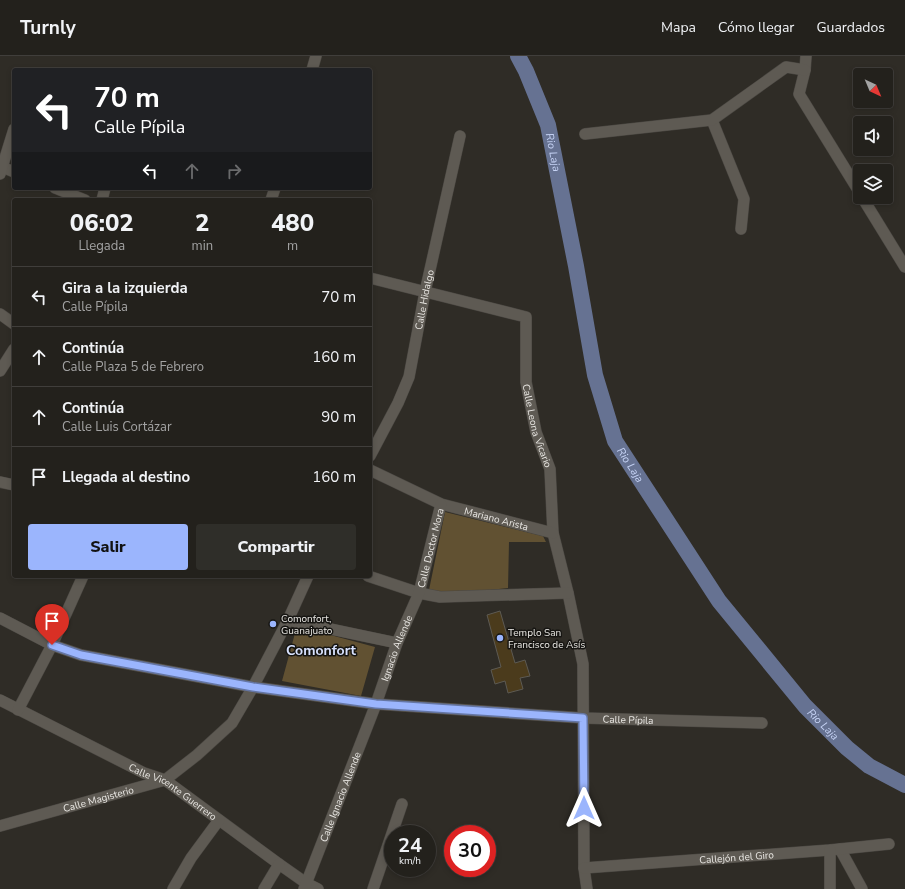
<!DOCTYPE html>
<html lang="es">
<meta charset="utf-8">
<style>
body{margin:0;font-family:"Nunito Sans",sans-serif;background:#2f2e29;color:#f1f3f6;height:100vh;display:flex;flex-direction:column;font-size:15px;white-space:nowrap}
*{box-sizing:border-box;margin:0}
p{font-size:13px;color:#a3a3a3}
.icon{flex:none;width:22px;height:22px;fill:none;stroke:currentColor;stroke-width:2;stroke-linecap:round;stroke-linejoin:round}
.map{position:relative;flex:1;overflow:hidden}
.details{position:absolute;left:12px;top:142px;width:360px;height:380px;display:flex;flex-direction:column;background:#23211c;border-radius:4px;box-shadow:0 2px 6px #0003,0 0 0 1px #403e3b}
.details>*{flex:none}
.guide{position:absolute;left:12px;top:12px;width:360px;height:122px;border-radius:4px;box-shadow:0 2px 6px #0003,0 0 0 1px #403e3b;background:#202124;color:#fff;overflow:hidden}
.needle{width:26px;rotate:136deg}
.buttons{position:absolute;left:853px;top:12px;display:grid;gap:8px}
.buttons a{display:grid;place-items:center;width:40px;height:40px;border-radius:4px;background:#23211c;box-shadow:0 2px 6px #0003,0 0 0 1px #403e3b;font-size:20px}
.speed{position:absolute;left:384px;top:769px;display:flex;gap:8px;font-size:20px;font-weight:700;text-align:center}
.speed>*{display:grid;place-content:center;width:52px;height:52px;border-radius:50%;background:#23211c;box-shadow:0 2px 6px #0003,0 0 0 1px #403e3b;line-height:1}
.speed small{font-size:10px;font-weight:400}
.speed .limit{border:6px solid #d22;background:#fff;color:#111}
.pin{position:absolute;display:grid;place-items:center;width:34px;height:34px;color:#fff;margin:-41px -17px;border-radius:50% 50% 50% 0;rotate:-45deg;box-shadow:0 0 4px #0007}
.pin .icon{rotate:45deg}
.me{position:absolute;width:44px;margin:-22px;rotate:0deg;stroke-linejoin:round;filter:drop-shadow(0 0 3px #0008)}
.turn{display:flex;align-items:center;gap:14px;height:84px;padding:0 16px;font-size:18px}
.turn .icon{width:52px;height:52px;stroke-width:2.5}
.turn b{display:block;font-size:28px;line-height:34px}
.lanes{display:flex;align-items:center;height:38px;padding:0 16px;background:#0003;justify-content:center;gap:20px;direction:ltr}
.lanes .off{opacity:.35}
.eta{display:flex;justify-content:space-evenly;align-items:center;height:68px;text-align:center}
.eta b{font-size:24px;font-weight:800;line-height:28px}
.primary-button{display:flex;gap:8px;margin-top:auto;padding:8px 16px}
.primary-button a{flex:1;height:46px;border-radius:4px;background:#9bb5fd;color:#111;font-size:16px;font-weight:800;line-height:46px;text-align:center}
.primary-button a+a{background:#2f2e29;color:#f1f3f6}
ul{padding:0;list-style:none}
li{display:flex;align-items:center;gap:12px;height:60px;padding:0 16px;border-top:1px solid #403e3b}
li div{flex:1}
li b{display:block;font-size:15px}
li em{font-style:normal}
header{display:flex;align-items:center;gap:24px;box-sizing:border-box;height:56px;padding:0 20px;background:#23211c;border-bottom:1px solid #403e3b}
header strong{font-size:19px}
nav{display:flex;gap:22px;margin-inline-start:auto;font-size:14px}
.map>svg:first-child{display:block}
.green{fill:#615132}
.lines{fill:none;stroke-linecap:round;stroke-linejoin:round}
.river{stroke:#667292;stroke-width:16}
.building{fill:#4b3b1c;stroke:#5d5a53}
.minor-casing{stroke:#4a4742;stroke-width:12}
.minor{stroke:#5e5a53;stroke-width:11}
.route-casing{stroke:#6576a4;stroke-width:10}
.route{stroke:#9bb5fd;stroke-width:7}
.poi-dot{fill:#9bb5fd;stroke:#161512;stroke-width:1.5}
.labels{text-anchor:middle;stroke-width:3;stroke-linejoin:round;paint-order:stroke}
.street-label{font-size:10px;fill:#eae8e4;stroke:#161512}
.poi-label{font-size:10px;fill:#eae8e4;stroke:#161512;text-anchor:start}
.water-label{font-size:11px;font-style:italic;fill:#c7d4f6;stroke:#161512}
.district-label{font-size:14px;font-weight:bold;fill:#d8e2fe;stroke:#161512}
</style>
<header>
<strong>Turnly</strong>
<nav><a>Mapa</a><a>Cómo llegar</a><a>Guardados</a></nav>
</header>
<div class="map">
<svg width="905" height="833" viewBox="0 0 905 833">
<rect width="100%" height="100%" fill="#2f2c26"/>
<path class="green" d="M445 456 543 480 546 486H509L508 532 444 539 429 534Z
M297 570 375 591 361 640 282 625Z"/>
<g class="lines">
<path class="river" id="s1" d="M518 0 526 15 548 69 576 210 595 319 615 385 719 545 805 650 847 692 869 710 905 729"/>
</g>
<path class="building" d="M500 555 515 607 525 604 530 620 520 622 523 633 508 637 505 625 495 628 491 614 501 611 487 559Z"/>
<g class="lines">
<defs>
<g id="minor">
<path d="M806 0 805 14 799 38 860 137"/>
<path d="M312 14 316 0"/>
<path d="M712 64 744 143 741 173"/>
<path d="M585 78 712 64 786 11 805 14"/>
<path d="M0 110 14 116"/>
<path d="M0 118 14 73"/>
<path d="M55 132 85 144"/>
<path d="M862 141 905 211"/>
<path d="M102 144 105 132"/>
<path d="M271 144 275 132"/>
<path id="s2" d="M370 222 526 261V326L536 376 550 413 553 477 568 537 583 608 584 812 587 833"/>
<path d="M0 258 14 268"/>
<path d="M0 315 14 293"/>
<path id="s3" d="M370 400 398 347 409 321 425 236 460 80"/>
<path id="s4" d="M370 414 441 448 553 477"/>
<path d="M0 426 14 429"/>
<path d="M368 520 419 537 440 541 568 537"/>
<path id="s5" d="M0 562 52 589 81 599 253 631 376 648 583 662 762 667"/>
<path d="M288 564 397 587"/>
<path id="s6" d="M0 644 144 717 165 724 279 808 306 827 318 833"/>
<path d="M18 654 52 589 83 520"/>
<path id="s7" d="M0 770 165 724 197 699 232 667 253 631 288 564 308 520"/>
<path d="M840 793 862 833"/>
<path id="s8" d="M584 812 830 794 889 788"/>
<path d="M173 833 191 802 219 764"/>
<path d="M264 833 279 808"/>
<path id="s9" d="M304 833 376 648 397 587 419 537 441 448"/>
<path d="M373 833 402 748"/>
<path d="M830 833V794"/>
</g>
</defs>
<use href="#minor" class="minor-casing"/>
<use href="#minor" class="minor"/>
</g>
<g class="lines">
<defs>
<path id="route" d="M52 589 81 599 253 631 376 648 583 662 584 752"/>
</defs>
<use href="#route" class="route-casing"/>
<use href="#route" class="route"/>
</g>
<g class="poi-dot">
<circle cx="273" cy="568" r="4"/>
<circle cx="500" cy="582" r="4"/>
</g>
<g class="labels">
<g class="street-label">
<text dy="4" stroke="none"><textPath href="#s3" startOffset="167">Calle Hidalgo</textPath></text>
<text dy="4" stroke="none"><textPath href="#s2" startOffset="271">Calle Leona Vicario</textPath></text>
<text dy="4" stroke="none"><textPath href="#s4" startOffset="136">Mariano Arista</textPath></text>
<text dy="4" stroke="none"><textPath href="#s9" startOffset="364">Calle Doctor Mora</textPath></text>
<text dy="4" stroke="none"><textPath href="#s9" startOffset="258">Ignacio Allende</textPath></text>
<text dy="4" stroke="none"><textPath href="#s5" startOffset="641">Calle Pípila</textPath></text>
<text dy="4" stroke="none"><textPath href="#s6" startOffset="196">Calle Vicente Guerrero</textPath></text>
<text dy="4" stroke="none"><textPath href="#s9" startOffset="99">Calle Ignacio Allende</textPath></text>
<text dy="4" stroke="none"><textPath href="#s7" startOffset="102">Calle Magisterio</textPath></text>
<text dy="4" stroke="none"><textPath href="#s8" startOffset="153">Callejón del Giro</textPath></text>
</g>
<g class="poi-label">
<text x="281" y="566">Comonfort,<tspan x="281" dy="12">Guanajuato</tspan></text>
<text x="508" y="580">Templo San<tspan x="508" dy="12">Francisco de Asís</tspan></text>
</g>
<g class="water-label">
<text dy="4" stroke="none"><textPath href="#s1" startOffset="103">Rio Laja</textPath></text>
<text dy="4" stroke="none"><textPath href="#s1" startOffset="427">Rio Laja</textPath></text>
<text dy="4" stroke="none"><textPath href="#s1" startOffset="751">Rio Laja</textPath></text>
</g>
<g class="district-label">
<text x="321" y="599">Comonfort</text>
</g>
</g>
</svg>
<div class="buttons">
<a><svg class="needle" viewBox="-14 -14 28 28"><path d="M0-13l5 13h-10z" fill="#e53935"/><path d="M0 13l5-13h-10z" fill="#a3a3a3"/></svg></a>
<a><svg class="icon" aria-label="sound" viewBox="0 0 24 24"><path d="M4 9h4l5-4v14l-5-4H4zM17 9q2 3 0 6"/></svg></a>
<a><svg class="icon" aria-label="layers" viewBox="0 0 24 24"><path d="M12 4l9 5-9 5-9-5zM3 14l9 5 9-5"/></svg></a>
</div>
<div class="speed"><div>24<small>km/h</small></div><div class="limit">30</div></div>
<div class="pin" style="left:52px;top:589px;background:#d93025"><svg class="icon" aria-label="arrive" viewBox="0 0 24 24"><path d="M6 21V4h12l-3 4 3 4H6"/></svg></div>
<svg class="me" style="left:584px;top:752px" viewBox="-20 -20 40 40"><path d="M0-17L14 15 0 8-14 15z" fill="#9bb5fd" stroke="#fff" stroke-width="4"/></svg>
<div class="guide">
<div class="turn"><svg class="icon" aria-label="left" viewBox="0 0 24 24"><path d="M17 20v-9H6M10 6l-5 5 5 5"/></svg><div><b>70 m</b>Calle Pípila</div></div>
<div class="lanes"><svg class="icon" aria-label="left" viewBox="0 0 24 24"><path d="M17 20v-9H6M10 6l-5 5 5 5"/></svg><svg class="icon off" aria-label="ahead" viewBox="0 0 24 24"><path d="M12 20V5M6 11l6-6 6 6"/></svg><svg class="icon off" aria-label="right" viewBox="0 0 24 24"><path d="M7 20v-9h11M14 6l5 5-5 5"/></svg></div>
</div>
<section class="details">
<div class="eta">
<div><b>06:02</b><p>Llegada</p></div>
<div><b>2</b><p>min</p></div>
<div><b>480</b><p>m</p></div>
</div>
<ul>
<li><svg class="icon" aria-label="left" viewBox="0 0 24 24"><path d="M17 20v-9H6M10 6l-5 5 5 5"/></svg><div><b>Gira a la izquierda</b><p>Calle Pípila</p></div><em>70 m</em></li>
<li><svg class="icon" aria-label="ahead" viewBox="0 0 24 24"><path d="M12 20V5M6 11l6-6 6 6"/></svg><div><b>Continúa</b><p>Calle Plaza 5 de Febrero</p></div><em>160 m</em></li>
<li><svg class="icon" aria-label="ahead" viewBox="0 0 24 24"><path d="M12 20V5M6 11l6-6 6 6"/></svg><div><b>Continúa</b><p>Calle Luis Cortázar</p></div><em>90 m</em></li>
<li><svg class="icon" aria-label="arrive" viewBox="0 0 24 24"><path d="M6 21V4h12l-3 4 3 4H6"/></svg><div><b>Llegada al destino</b></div><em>160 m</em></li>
</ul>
<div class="primary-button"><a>Salir</a><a>Compartir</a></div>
</section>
</div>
